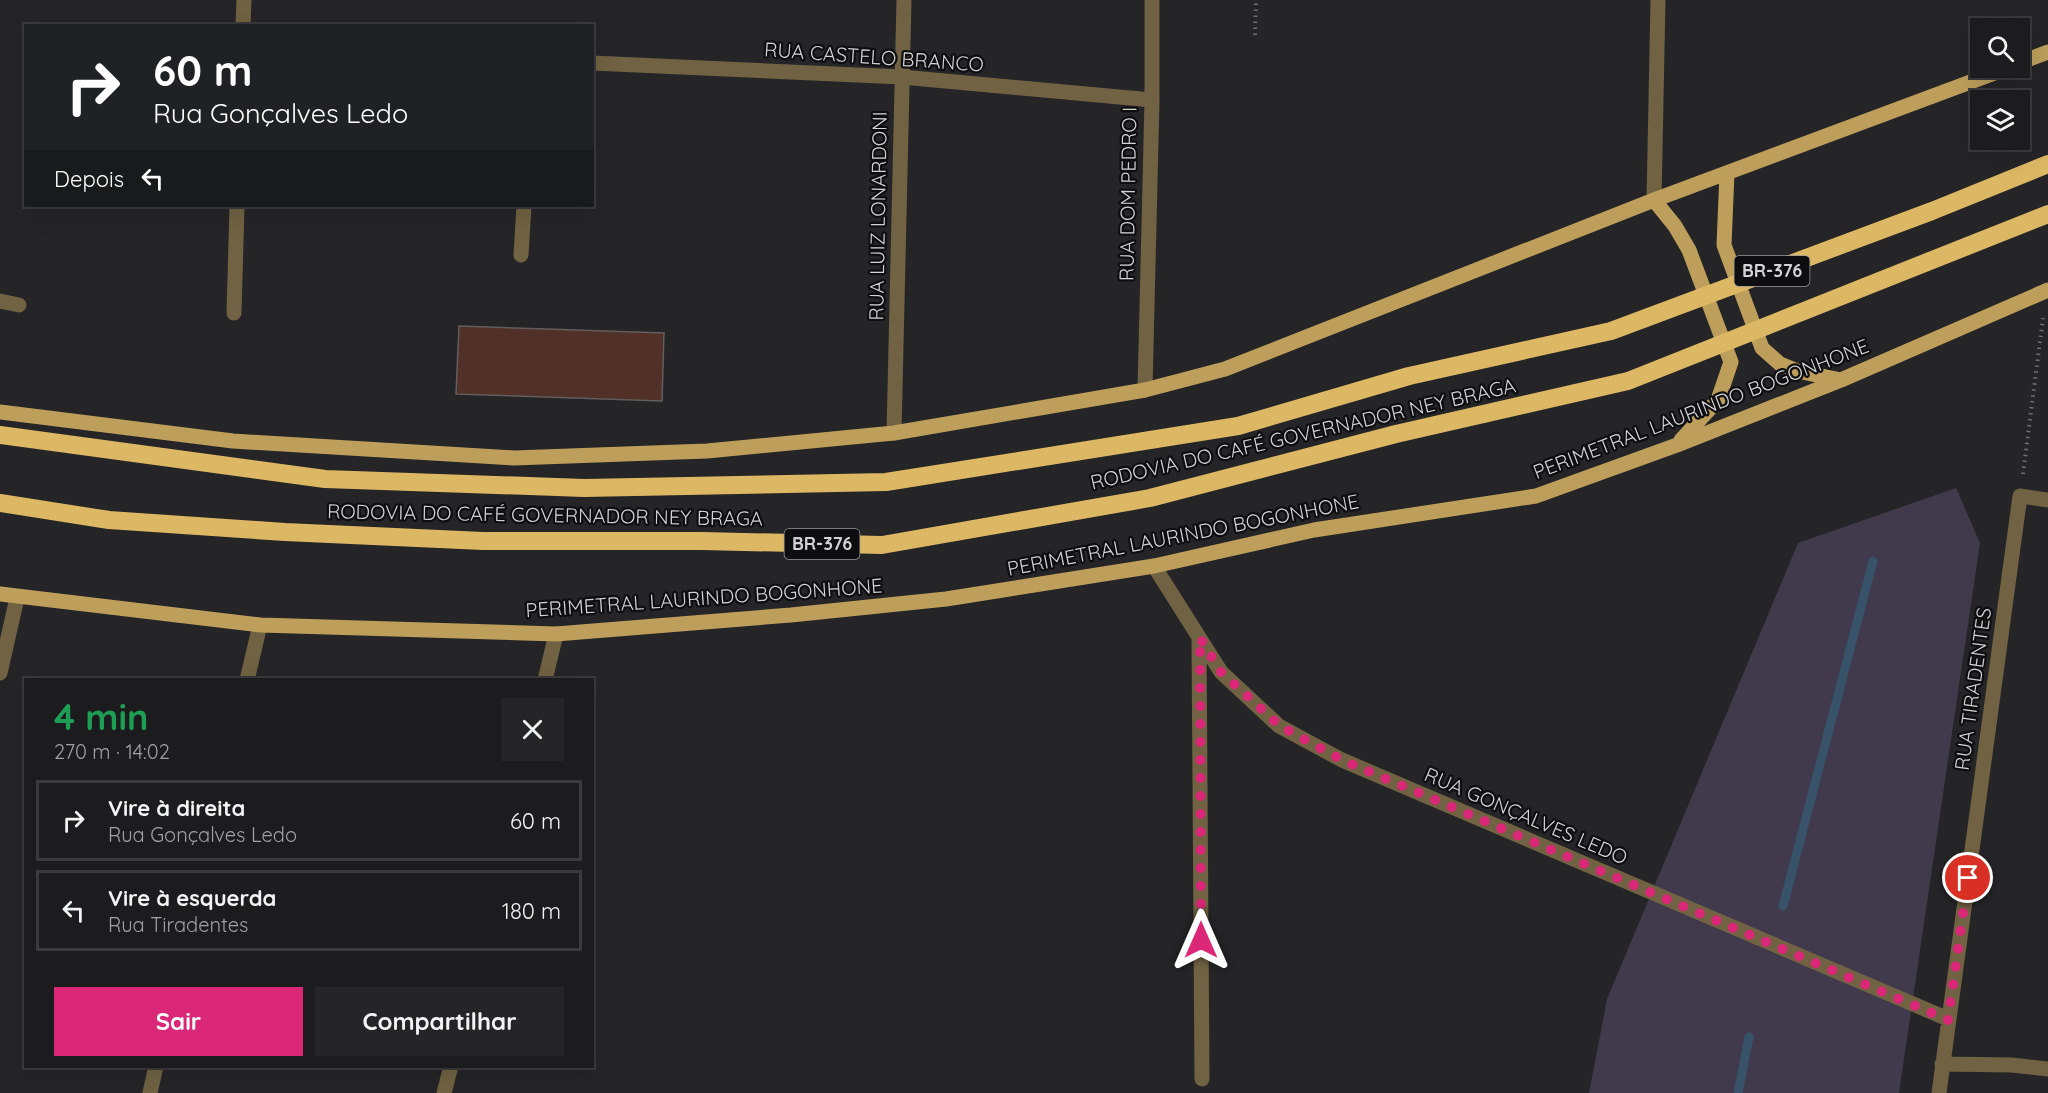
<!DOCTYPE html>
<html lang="pt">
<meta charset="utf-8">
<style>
body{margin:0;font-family:Quicksand,sans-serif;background:#252426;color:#f1f3f6;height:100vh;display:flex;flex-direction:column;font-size:22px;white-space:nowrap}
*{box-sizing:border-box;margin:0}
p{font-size:20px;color:#a0a1a4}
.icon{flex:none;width:33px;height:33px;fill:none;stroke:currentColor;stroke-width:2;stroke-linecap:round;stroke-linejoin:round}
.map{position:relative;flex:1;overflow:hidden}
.drawer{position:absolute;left:24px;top:678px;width:570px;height:390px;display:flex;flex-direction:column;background:#1c1b1d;border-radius:0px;box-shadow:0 6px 24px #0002,0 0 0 2px #3a393b}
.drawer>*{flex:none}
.top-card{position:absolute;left:24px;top:24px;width:570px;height:183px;border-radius:0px;box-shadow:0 6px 24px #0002,0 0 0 2px #3a393b;background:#202124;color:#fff;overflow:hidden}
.fabs{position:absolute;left:1970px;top:18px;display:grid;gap:12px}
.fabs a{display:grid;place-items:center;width:60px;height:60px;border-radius:0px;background:#1c1b1d;box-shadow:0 6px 24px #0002,0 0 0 2px #3a393b;font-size:30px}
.pin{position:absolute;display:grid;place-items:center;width:51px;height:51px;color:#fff;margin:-26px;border:3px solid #fff;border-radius:50%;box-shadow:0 2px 6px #0007}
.me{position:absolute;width:66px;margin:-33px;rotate:0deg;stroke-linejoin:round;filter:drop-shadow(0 0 4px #0008)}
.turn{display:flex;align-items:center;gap:21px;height:126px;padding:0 30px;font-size:27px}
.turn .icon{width:78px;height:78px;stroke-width:2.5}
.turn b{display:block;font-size:42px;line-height:51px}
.then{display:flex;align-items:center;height:57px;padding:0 30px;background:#0003;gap:12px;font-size:22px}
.round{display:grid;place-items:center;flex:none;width:63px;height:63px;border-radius:0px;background:#252426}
.head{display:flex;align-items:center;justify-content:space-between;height:102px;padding:0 30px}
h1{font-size:36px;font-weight:700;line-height:45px;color:#1e9e55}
.button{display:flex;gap:12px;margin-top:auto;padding:12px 30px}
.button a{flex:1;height:69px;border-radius:0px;background:#db2777;color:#fff;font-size:24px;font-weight:700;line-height:69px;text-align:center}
.button a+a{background:#252426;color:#f1f3f6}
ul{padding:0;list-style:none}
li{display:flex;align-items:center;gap:18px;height:81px;margin:0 12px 9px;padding:0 18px;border:3px solid #3a393b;border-radius:0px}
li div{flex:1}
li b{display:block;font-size:22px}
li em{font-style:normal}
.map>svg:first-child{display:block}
.green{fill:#403a4c}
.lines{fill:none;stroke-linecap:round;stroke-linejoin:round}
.stream{stroke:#375269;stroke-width:9}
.building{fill:#503027;stroke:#625e5d;stroke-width:1.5}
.path{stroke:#6e6d70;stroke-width:4;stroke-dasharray:1.5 4.5;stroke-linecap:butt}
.minor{stroke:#706242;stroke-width:15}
.major{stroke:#bd9f5b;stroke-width:15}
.highway{stroke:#dcb764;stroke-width:18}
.route{stroke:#db2777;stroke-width:10;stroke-dasharray:0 18}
.labels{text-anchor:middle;stroke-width:4.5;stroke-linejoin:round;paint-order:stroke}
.shield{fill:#0e0d0f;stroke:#98989a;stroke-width:1.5}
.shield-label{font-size:18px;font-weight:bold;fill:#d3d3d5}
.street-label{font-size:20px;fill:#d3d3d5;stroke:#0e0d0f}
</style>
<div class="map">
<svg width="2048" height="1093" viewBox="0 0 2048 1093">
<rect width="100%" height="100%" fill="#252427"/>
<path class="green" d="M1956 488 1980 543 1899 1093H1589L1607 999 1798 543Z"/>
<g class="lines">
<path class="stream" d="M1783 906 1873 561
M1738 1093 1749 1037"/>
</g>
<path class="building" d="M459 326 664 333 662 401 456 394Z"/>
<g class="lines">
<path class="path" d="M1255 35 1256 0
M2023 474 2043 318"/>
<path class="minor" d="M243 26 244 0
M592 63 902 77 1152 100
M1654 200 1658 0
M521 255 524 206
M0 301 19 305
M234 313 237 206
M1145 390 1152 100V0
M894 433 904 0
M1154 566 1221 672 1279 726 1342 760 1948 1019
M1199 638 1202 1079
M0 673 17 598
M247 680 260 625
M545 680 556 634
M1942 1064 2011 1065 2048 1069
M150 1093 156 1066
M444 1093 451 1066
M1939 1093 2020 496 2048 500"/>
<path class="major" d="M2019 63 2048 52
M1727 173 1724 245 1762 348 1780 364 1797 371 1841 380
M1654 200 1675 226 1689 250 1731 362 1718 400 1681 440
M0 412 233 441 514 458 707 451 894 433 1145 390 1225 369 1654 200 2008 68
M0 594 260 625 556 634 791 615 946 599 1154 566 1314 530 1536 496 1677 445 1841 380 2048 290"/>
<path class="highway" d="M0 435 325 479 584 488 886 482 1238 426 1409 376 1611 331 1932 211 2048 164
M0 503 109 520 285 532 483 541H702L882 545 1150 498 1396 434 1628 381 2048 214"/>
</g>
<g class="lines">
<path class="route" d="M1201 940 1200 638 1221 672 1280 726 1342 760 1948 1020 1968 878"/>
</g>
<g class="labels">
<g class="shield">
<rect x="1734.5" y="256" width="75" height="30" rx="4.5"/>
<rect x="784.5" y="529" width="75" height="30" rx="4.5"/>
</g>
<g class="shield-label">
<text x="1772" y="277">BR-376</text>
<text x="822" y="550">BR-376</text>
</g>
<g class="street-label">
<text transform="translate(874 57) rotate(4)" y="7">RUA CASTELO BRANCO</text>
<text transform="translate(1128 194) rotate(-89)" y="7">RUA DOM PEDRO I</text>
<text transform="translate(878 216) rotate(-89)" y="7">RUA LUIZ LONARDONI</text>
<text transform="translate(1701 409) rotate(-21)" y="7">PERIMETRAL LAURINDO BOGONHONE</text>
<text transform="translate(1303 434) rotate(-13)" y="7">RODOVIA DO CAFÉ GOVERNADOR NEY BRAGA</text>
<text transform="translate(545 515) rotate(1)" y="7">RODOVIA DO CAFÉ GOVERNADOR NEY BRAGA</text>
<text transform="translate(1183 535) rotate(-11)" y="7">PERIMETRAL LAURINDO BOGONHONE</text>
<text transform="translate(704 598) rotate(-4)" y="7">PERIMETRAL LAURINDO BOGONHONE</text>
<text transform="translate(1973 689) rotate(-82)" y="7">RUA TIRADENTES</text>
<text transform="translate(1526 816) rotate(23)" y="7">RUA GONÇALVES LEDO</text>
</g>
</g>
</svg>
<div class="fabs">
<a><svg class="icon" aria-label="search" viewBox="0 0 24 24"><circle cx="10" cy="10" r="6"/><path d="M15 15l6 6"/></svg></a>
<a><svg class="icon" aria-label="layers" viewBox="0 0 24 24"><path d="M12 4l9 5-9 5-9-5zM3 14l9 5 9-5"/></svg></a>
</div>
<div class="pin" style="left:1968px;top:878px;background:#d93025"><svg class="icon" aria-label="arrive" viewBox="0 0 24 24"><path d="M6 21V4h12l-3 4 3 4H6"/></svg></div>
<svg class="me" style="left:1201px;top:940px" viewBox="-20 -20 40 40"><path d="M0-17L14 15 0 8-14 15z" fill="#db2777" stroke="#fff" stroke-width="4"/></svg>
<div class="top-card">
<div class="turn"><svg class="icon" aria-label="right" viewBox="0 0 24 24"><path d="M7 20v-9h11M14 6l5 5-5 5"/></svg><div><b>60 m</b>Rua Gonçalves Ledo</div></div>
<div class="then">Depois<svg class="icon" aria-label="left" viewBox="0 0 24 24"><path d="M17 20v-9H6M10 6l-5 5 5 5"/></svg></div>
</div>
<section class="drawer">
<div class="head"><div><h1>4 min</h1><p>270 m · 14:02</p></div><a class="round"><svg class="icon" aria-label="close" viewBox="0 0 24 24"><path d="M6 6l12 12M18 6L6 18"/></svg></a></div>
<ul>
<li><svg class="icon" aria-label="right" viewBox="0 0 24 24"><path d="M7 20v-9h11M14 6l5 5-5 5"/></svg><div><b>Vire à direita</b><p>Rua Gonçalves Ledo</p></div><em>60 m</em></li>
<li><svg class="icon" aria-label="left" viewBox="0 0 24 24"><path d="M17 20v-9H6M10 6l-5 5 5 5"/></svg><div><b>Vire à esquerda</b><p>Rua Tiradentes</p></div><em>180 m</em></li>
</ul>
<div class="button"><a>Sair</a><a>Compartilhar</a></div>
</section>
</div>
